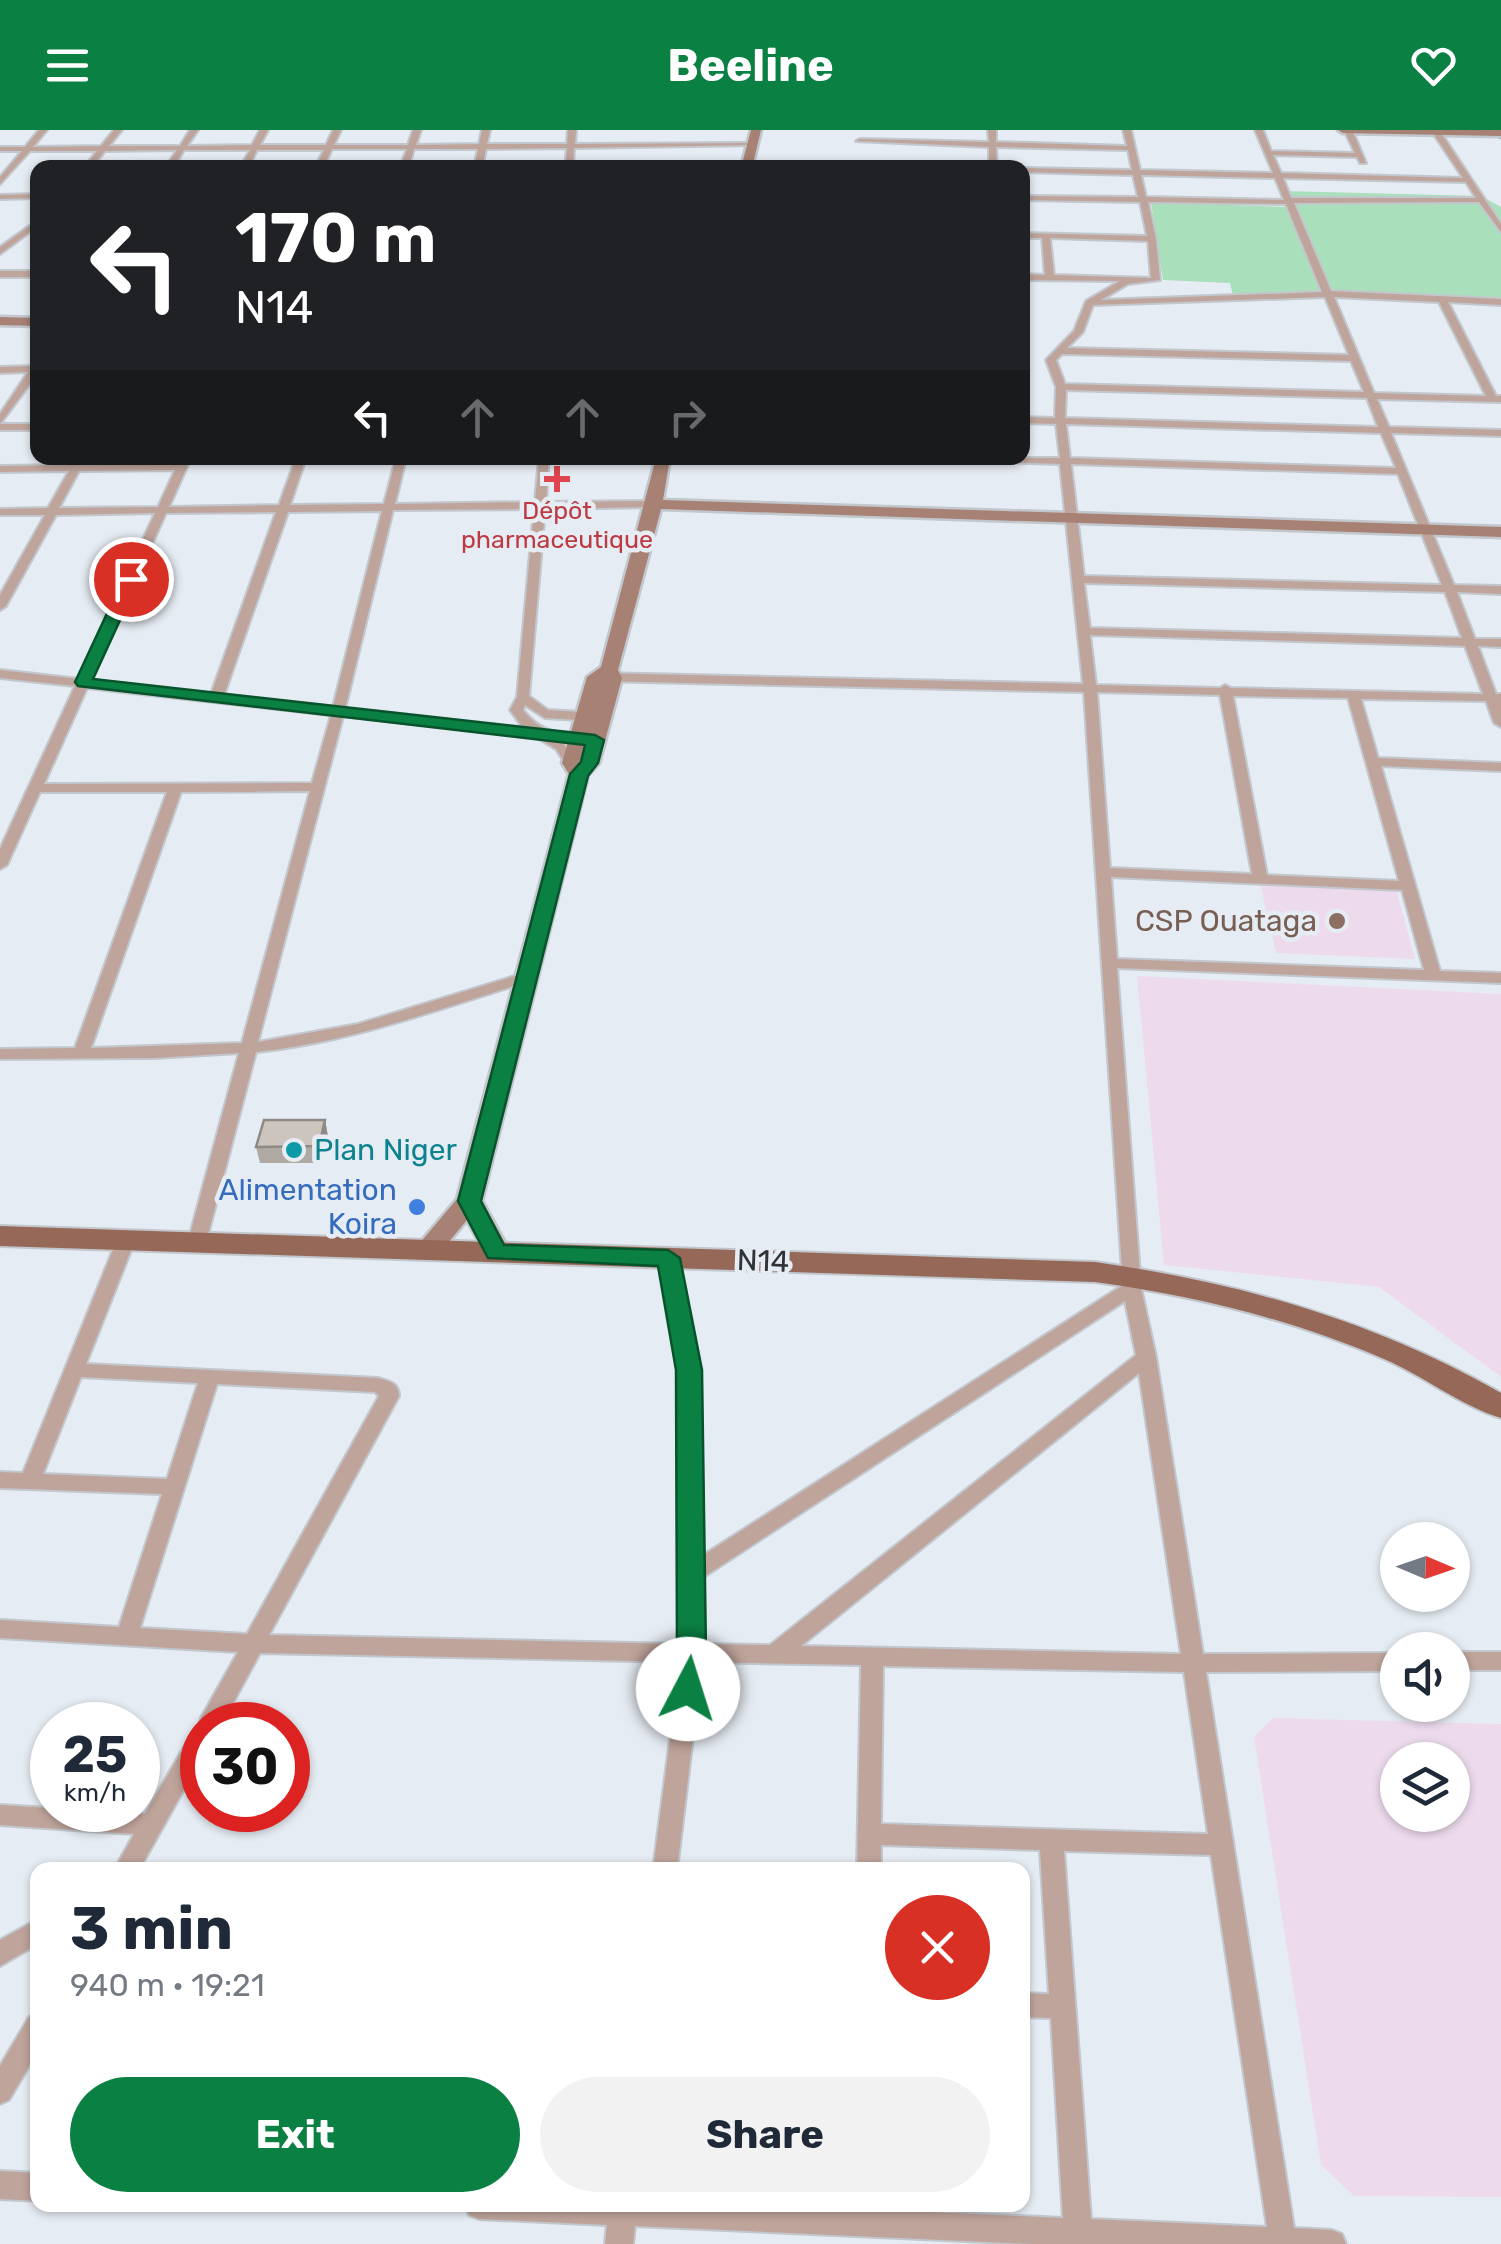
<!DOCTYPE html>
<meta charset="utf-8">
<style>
body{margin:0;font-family:Rubik,sans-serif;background:#f2f2f3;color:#1f2937;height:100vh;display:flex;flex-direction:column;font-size:38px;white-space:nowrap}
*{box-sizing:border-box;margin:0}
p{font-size:32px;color:#747a83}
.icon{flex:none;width:55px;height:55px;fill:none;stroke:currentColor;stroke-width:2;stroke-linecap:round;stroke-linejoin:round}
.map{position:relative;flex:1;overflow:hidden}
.sheet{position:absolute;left:30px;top:1732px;width:1000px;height:350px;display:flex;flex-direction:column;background:#fff;border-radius:20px;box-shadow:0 2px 8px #0004}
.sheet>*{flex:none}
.hud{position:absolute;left:30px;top:30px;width:1000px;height:305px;border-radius:20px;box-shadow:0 2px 8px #0004;background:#202124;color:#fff;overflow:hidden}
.needle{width:65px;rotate:92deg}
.fabs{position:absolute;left:1380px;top:1392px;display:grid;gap:20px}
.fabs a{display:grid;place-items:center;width:90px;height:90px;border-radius:50%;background:#fff;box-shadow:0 2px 8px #0004;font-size:50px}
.speed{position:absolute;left:30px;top:1572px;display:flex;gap:20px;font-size:50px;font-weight:700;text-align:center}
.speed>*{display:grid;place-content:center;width:130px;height:130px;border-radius:50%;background:#fff;box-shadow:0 2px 8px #0004;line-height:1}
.speed small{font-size:25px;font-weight:400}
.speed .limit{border:15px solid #d22;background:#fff;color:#111}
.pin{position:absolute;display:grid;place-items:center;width:85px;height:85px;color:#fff;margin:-42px;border:5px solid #fff;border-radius:50%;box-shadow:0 2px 10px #0007}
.me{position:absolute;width:110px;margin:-55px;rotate:5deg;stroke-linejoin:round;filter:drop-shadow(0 0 8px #0008)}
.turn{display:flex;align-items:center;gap:35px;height:210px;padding:0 40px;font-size:45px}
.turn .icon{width:130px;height:130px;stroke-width:2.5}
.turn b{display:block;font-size:70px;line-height:85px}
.lanes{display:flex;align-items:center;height:95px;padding:0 40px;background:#0003;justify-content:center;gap:50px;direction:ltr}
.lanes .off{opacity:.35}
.round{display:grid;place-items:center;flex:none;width:105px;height:105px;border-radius:52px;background:#f2f2f3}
.head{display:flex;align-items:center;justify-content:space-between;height:170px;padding:0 40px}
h1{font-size:60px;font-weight:700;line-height:75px}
.primary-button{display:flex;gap:20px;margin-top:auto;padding:20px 40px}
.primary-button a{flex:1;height:115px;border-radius:60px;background:#0b8043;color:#fff;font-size:40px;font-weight:700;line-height:115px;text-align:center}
.primary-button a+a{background:#f2f2f3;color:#1f2937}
header{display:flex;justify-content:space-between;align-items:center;height:130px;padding:0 40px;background:#0b8043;color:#fff;font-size:45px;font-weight:700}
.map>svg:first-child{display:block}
.education{fill:#eddbed;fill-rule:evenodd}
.green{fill:#a9dfba}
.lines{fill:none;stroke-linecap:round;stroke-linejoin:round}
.stream{stroke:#6fa6ad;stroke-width:2.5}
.street-casing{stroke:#c2c7cd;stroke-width:4}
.secondary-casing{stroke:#c2c7cd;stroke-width:5}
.primary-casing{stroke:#c2c7cd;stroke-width:4}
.street{fill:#bfa49b;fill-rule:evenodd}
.secondary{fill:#a78173;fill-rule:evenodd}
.primary{fill:#966857;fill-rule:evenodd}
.wall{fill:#afa9a4}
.shaded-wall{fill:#8f8986}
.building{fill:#ccc4bf;stroke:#8f8986;stroke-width:2.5}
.route{fill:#0b8043;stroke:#07532c;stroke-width:2.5}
.health-dot{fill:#e0444e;stroke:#e6ecf3;stroke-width:4}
.education-dot{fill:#8d6e63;stroke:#e6ecf3;stroke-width:4}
.culture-dot{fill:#0f9aa8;stroke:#e6ecf3;stroke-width:4}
.shop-dot{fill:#3f7fe0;stroke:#e6ecf3;stroke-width:4}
.labels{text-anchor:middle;stroke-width:9;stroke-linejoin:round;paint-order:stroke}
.far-health-label{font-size:25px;fill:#be3a42;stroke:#e6ecf3}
.education-label{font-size:30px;fill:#785e54;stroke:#e6ecf3;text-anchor:end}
.culture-label{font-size:30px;fill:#0d838f;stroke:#e6ecf3;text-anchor:start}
.shop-label{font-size:30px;fill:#366cbe;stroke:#e6ecf3;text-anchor:end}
.street-label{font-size:30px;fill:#313336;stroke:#e6ecf3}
</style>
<header><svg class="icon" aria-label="menu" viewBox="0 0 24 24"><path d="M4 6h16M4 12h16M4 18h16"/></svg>Beeline<svg class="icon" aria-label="heart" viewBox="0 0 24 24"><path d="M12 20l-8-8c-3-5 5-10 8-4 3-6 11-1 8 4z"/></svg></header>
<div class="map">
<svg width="1501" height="2114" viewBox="0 0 1501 2114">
<rect width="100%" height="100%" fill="#e6ecf3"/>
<path class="education" d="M1260 753 1396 759 1415 829 1276 823Z
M1137 846 1501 864V1247L1379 1157 1164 1135Z
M1273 1588 1501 1594V2067L1354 2066 1321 2035 1254 1607ZM1398 1630H1452V1685H1398Z"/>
<path class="green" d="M1284 61 1481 66 1501 77V172L1233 166 1230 153 1163 150 1151 72 1284 77Z"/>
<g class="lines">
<path class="stream" d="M1482 0 1501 8"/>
<defs>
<path id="street" d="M39 0H47L33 17 101 16 114 0H122L109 16H180L190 0H198L187 16 252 15 260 0H268L260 15H326L333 0H341L334 15H408L413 0H421L416 15 479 14 482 0H490L487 14H567L568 0H576L575 14 751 13 755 15 574 18 573 38H565L567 18 486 19 482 38H474L478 19H414L408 38H400L407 19H332L323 38H315L324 20H257L248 38H240L250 20H184L173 38H165L177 20 105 21 91 38H84L97 21H30L0 54V47L22 21H0V17H25Z
M988 0H996V12L1127 16 1123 0H1131L1140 40 1273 43 1255 0H1263L1271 21 1355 23 1344 0H1352L1366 33H1360L1357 27 1273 25 1281 43 1463 48 1431 0H1439L1501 94V102L1479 72 1294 73 1331 161 1501 169V175L1448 172 1496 266H1501V272L1377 269 1389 297 1501 300V306L1391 303 1454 455 1501 456V464L1457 462 1475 509H1501V517L1478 516 1496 564H1501V597L1494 593 1486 571 1361 569 1378 628 1501 633V641L1381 636 1440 841 1501 843V853L1117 838 1141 1158 1156 1227 1203 1524 1398 1523V1541L1206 1542 1294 2098 1332 2100 1342 2104 1346 2114H1031L635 2096 633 2114H605L607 2095 479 2089 469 2085 465 2075H779L1063 2088 1051 1888 1022 1887V1863L1049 1864 1040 1720 881 1715V1740H857L861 1535 702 1532 677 1740H653L680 1532 260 1523 221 1595H202V1627L139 1740H114L134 1704 0 1695V1675L145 1684 194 1600 199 1598 201 1588 238 1522 0 1508V1490L119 1497 162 1364 0 1358V1342L23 1343 117 1110 126 1104 135 1110 86 1234 378 1248C389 1251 399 1253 399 1266L269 1505 681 1514 679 1240 659 1128 662 1124 668 1122 677 1128 699 1240 702 1426 1123 1155 1084 562 601 551 595 547 601 543 1083 554 1060 334 969 331 964 328H1060L1056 294 1022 293V287L1055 288 1056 257 1046 230 1074 201 1086 171 1120 151 1022 150V144L1045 145 1042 108H1022V103L1147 106 1140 72 1022 70V66L1138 67 1133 45 1022 42V38L1132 40 1128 20 996 17 997 38H989V17L856 11 860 9 989 12ZM1141 45 1275 48 1284 70 1146 67ZM1283 48 1466 52 1476 68H1291ZM1148 72 1286 74 1322 162 1101 170 1128 154 1160 150 1156 109ZM1050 108 1148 111 1151 148 1054 145ZM1325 167 1349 225 1067 218 1083 202 1093 175ZM1334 167 1439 172 1486 266 1374 263ZM1062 224 1351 231 1364 262 1065 254 1056 230ZM1066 260 1367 268 1378 297 1065 288ZM1066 294 1381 303 1396 338 1070 328ZM1071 334 1398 344 1442 455 1084 446ZM1084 453 1445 462 1462 508 1090 498ZM1090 505 1465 516 1483 564 1231 558 1225 555 1220 558 1096 555ZM1097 562 1220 565 1252 744 1110 738ZM1233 566 1348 568 1399 751 1267 745ZM1111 747 1402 760 1424 840 1117 829ZM1125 1171 1136 1225 770 1515 703 1514 702 1448ZM1139 1243 1181 1524 801 1516ZM81 1247 198 1253 167 1349 43 1344ZM217 1254 375 1262 379 1266 247 1504 140 1498ZM883 1536 1184 1542 1208 1704 881 1694ZM1064 1721 1211 1725 1267 2097 1091 2089Z
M744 32 910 36 913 38 628 37 632 35H744Z
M38 64V68L0 69V65Z
M38 90V96L0 124V117Z
M0 141H38V147H0Z
M38 232V243L0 294H38V300H0V284L28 242 0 243V237L32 236Z
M181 328H191L169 377 279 375 296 328H306L290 375 384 374 396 328H406L395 374 535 372 539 328H549L546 372 654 371 659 374 654 377 545 379 529 566 548 580 596 583 602 587 596 591 545 588 525 575 523 580C545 608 563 601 596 607L598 610 591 614 561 611 579 633 577 636H567L556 619 538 608 343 586 258 912 358 894 528 842 536 847 533 850C442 878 352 912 256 922L206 1112 197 1118 188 1112 239 923 154 928 0 929V919L75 918 167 662H40L7 735 0 739V719L75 556 0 548V540L79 549 155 383 56 385 6 476 0 480V465L45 385H0V379L48 378 69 341 0 342V336L72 335 79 329 84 332 83 335 178 334ZM175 340 158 377 59 378 79 341ZM534 379 517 567 510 580 524 599 345 579 393 380ZM382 381 333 577 224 565 288 382ZM276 382 211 564 91 550 166 383ZM87 558 331 585 312 653 44 654ZM310 661 242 913 91 918 181 662Z
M1452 1522H1501V1540H1452Z
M38 1789V1814L0 1836V1810Z
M38 1884V1921L9 1970 0 1974V1936L29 1887Z
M0 2041 38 2043V2071L0 2069Z"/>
<path id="secondary" d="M751 0H761L752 38H741Z
M1338 0H1501V6L1343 3Z
M0 187 38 188V196L0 195Z
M656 328H670L663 370 1501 397V407L661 379 618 540 622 548 599 633 588 645 482 1071 510 1122 506 1128H488L467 1090 437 1126H419L415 1120 419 1114 457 1069 569 644 562 633 587 547 601 537Z"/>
<path id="primary" d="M0 1096 1095 1132C1238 1152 1375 1191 1501 1263V1288C1461 1276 1424 1246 1384 1229 1291 1189 1196 1166 1095 1152L0 1116Z"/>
</defs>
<use href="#street" class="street-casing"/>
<use href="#secondary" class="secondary-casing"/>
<use href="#primary" class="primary-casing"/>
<use href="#street" class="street"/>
<use href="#secondary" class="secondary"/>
<use href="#primary" class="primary"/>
</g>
<path class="wall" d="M325 990 328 1007 322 1033H260L256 1017Z"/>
<path class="shaded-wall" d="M325 990 328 1007 322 1033 319 1016Z"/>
<path class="building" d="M264 990H325L319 1016 256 1017Z"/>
<path class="route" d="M131 444 139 449 93 549 595 605 604 610 598 633 588 646 481 1071 504 1115 668 1120 680 1128 702 1240 706 1523 698 1568 688 1571 677 1568 673 1559 677 1523 676 1240 658 1136 488 1128 458 1071 570 644 581 632 585 615 78 556 75 552 123 449Z"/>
<path class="health-dot" d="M552 334h10v10h10v10h-10v10h-10v-10h-10v-10h10z"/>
<circle class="education-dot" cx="1337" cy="791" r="10"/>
<circle class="culture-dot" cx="294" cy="1020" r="10"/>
<circle class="shop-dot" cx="417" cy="1077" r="10"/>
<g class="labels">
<g class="far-health-label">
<text x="557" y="389">Dépôt<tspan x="557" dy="29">pharmaceutique</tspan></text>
</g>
<g class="education-label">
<text x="1317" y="801">CSP Ouataga</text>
</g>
<g class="culture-label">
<text x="314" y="1030">Plan Niger</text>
</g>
<g class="shop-label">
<text x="397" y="1070">Alimentation<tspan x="397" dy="34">Koira</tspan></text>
</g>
<g class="street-label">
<text transform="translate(763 1131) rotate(2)" y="10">N14</text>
</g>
</g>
</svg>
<div class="fabs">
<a><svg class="needle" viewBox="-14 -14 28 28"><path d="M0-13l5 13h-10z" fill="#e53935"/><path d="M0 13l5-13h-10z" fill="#747a83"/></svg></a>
<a><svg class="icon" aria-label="sound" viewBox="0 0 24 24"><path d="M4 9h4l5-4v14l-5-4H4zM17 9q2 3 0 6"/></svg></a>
<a><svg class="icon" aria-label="layers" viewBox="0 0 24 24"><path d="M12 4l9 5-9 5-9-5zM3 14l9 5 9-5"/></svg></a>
</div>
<div class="speed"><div>25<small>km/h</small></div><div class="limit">30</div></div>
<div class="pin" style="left:131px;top:449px;background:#d93025"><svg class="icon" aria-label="arrive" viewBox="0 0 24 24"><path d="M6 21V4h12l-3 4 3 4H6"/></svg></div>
<svg class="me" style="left:688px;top:1559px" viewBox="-20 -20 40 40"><circle r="19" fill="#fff"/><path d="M0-13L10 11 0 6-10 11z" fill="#0b8043"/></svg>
<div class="hud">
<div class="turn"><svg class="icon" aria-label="left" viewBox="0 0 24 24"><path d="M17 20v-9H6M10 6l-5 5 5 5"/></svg><div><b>170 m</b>N14</div></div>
<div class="lanes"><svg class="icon" aria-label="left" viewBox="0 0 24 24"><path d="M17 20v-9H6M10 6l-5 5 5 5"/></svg><svg class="icon off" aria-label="ahead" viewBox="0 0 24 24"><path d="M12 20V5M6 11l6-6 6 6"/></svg><svg class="icon off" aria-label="ahead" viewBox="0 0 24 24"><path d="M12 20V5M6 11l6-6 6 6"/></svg><svg class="icon off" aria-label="right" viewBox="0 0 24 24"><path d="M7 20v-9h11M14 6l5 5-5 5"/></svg></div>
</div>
<section class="sheet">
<div class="head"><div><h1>3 min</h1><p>940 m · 19:21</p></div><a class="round" style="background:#d93025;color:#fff"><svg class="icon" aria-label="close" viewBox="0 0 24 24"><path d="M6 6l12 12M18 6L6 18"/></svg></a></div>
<div class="primary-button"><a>Exit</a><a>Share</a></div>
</section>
</div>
